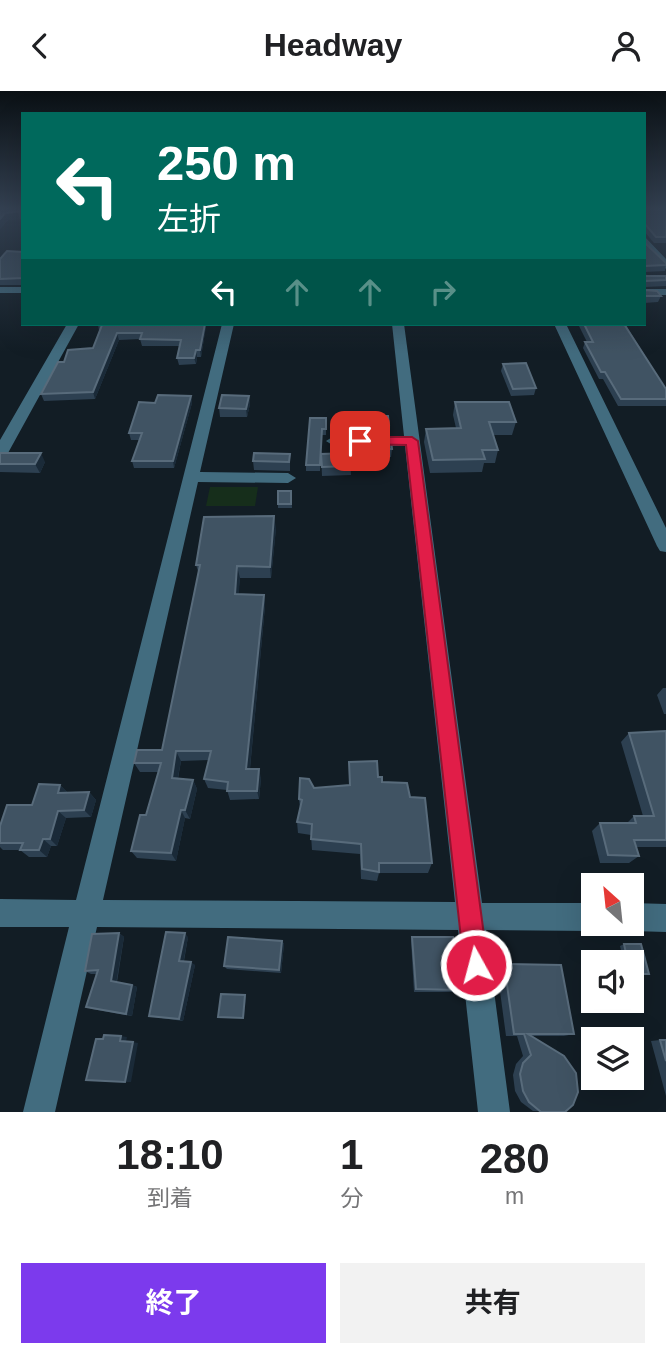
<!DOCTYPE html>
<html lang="ja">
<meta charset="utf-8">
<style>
body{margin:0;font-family:Helvetica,"Noto Sans JP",sans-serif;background:#f2f2f2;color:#202124;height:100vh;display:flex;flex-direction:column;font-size:26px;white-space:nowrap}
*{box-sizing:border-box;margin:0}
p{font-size:23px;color:#757577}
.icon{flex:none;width:38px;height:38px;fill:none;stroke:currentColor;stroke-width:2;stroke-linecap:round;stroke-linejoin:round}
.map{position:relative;height:1021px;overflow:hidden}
.side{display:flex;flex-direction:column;background:#fff;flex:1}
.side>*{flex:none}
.hud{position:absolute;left:21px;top:21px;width:625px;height:214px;border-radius:0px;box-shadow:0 7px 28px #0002;background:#00695c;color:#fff;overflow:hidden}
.needle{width:46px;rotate:333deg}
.controls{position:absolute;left:581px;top:782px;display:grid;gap:14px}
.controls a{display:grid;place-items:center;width:63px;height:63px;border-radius:0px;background:#fff;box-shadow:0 7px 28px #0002;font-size:35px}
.pin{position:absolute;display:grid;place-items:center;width:60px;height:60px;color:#fff;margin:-30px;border-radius:14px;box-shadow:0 4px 10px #0006}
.me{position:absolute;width:77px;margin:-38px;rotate:353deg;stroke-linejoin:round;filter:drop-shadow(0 0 5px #0008)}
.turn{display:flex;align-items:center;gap:24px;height:147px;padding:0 21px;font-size:32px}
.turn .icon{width:91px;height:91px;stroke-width:2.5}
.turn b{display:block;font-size:49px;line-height:60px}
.lanes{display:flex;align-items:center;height:66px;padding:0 21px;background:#0003;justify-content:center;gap:35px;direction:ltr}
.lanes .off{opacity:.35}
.eta{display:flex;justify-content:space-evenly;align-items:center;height:119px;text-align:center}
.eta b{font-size:42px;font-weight:700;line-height:49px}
.action{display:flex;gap:14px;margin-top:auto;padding:14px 21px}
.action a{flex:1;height:80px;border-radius:0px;background:#7c3aed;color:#fff;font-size:28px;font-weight:700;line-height:80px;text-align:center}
.action a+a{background:#f2f2f2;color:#202124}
header{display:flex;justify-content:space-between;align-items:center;height:91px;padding:0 21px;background:#fff;font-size:32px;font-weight:700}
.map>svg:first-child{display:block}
.green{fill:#162e1b}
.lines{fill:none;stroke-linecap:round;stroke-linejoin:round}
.minor{fill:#426c7f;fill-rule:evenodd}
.wall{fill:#2d4051}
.shaded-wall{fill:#1a2a38}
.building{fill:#405363;stroke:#586b7b;stroke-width:2}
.route{fill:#e11d48;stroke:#92132f;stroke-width:2}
</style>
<header><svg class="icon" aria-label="back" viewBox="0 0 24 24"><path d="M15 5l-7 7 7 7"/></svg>Headway<svg class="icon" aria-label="person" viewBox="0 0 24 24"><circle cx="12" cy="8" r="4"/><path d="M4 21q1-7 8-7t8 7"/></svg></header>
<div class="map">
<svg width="666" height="1021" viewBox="0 0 666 1021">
<rect width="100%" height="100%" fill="#121d25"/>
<path class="green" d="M210 396H258L255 415H206Z"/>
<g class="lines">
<path class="minor" d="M644 145 666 168V178L644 154Z
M0 196H23V202H0Z
M644 198H666V204H644Z
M67 233H79L8 362 0 367V349Z
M222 233H234L200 381 288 382 296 387 288 392 198 391 103 809 455 811 405 355H334L326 350 334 345H404L392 233H404L482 812H593V833H604L593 840 486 839 510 1021H478L458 839 97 836 55 1021H23L69 836H0V808L76 809Z
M554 233H566L666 437V461L660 460 657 455Z
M632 812 666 813V841L632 840 622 836 621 833H632Z"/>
</g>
<path class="wall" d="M0 118H23V128L8 129 0 138Z
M644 118H666V152H654L644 140Z
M644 151 666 172 665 180 644 181Z
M23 161V194H0V168Z
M644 183 646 185H666V195L645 196V199L661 205 658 211 644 212Z
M98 233H206V235L201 266H197L196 273 179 274 177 267 180 255H142L140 248 119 249 95 308 44 310 41 303 64 271 93 257 99 240Z
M450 233H467L466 234H450Z
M578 233H628L627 236 666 298V315H618L603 288H599L583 257 585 251H587Z
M503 273 536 297 534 304 511 305 501 280Z
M191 305 192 312 174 377H134L132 370 139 349H131L129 342 155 312Z
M249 305 250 313 247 326H220L219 317Z
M455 311 516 331 512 344H493L498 359 495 372H484L482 381 430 382 424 351 426 338 456 337 453 324Z
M344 325 389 334 388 342H344Z
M326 327V344H322L320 380H306V374Z
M345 350 392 358 391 366 350 365 351 384 322 385 321 363 345 362Z
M0 362 45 371 40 382 0 381Z
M290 363V380L254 379 253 370Z
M291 400 292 417H278V413Z
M276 437 271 487H240L238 504H264L265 515 250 678 261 687 259 708 230 709 227 699 208 697 204 688 209 669 181 670 178 688 193 689 197 698 190 728 185 727 176 770 137 767 131 760 146 724 158 681H140L134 672 162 659 199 483 196 474Z
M663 597H666V623H664L657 604Z
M666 640V756H636L639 765 629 772H600L592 740 600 732H627L634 725H643L621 651 629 642Z
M349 671 378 686 382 691 410 706 432 772 428 782H379L377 790 361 788 360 763 312 759 311 744 298 742 297 731 300 718 299 708 314 697 349 694Z
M60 694 67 701H89L96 709 91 726 66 727 57 755H51L47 766H29L20 759H3L0 756V735Z
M119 842 124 846 117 891 132 894 137 896 132 925 92 918 86 916 97 883H91L85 880Z
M188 846 184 870 195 874 183 930 154 926 149 925Z
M412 846 459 899 455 901H414L411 849Z
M282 850 284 853 281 882 227 878 224 875Z
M624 853 649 883 645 884H632V872H624L620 855Z
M504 873 574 943 564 945H532L565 1021 533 1020 521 1011 515 1000 513 984 516 973 523 965 517 945H506L497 878Z
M660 949H666V1005L651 950Z"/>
<path class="shaded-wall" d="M17 120 20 128 8 129 0 138V128L5 122Z
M205 233H206V235L201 266 200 259Z
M117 242 119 249 95 308 93 301Z
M196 259 197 266 196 273 194 267Z
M191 305 192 312 174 377 173 370Z
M249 305 250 313 247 326 246 318Z
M41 362 45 371 40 382 35 373Z
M274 425 276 437 271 487 270 476Z
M237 475 240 487 238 515 235 503Z
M264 504 265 515 249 687 246 678Z
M176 660 181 670 176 696 172 687Z
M259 678 261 687 259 708 257 700Z
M193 689 197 698 190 728 185 719Z
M60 694 68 702H58Z
M89 701 96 709 91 726 84 719Z
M181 719 185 727 176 770 171 762Z
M58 720 66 727 57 755 50 748Z
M43 748 51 755 47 766 39 759Z
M119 842 124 846 116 893 111 890Z
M185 842 188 846 183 873 179 870Z
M282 850 284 853 281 882 279 879Z
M191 871 195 874 183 930 179 928Z
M132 894 137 896 132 925 126 923Z
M245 904 246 906 244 928 243 927Z
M121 945 127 946 126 951 120 950Z
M133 951 138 952 131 991H125Z"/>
<path class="building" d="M0 118H23V120L5 122 0 128Z
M644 118H666V146H656L644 132Z
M644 151 666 172V174L645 175 644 181Z
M7 160 23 161V187L0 188V168Z
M644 183 646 185H666V189L645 190V199L657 200 661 205H644Z
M98 233H205L200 259H196L194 267H177L181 249 140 248 142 242H117L93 301 41 303 58 271H64L68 259 93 257 102 234H98Z
M584 233H624L666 298V308H621L605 281H601L585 251H593Z
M526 272 536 297 513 298 503 273Z
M158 304 191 305 173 370H132L142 342H129L139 311 155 312Z
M222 304 249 305 246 318 219 317Z
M455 311H509L516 331H489L498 359H482L485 368 433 369 426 338 461 337Z
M344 325H388L389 334H345Z
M310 327H326V338H322L320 374H306Z
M345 350H391L392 358H345Z
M0 362H41L35 373H0Z
M254 362 290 363 289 371 253 370Z
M350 362 351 375 322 376 321 363Z
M278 400H291V413H278Z
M274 425 270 476 237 475 235 503 264 504 246 678H259L257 700H227L228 691 204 688 211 660H176L172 687 193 689 185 719H181L171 762 131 760 140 724H146L161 672H134L137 659H162L200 474H196L204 426Z
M666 640V749H634L639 765 608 764 600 732H636L634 725H654L629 642Z
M377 670 378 686H382V691L407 692 410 706 425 707 432 772H379V781L362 778 361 753 311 748 312 733 297 731 302 709 299 708 300 687 309 688 314 697 350 694 349 671Z
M39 693 60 694 58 702 89 701 84 719 58 720 50 748H43L39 759H20L23 752H0V735L7 714H32Z
M166 841 185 842 179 870 191 871 179 928 149 925Z
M119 842 111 890 132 894 126 923 86 916 98 879 85 880 92 843Z
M228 846 282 850 279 879 224 875Z
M412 846H453L459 899 416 898Z
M624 853H641L649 883H632V872H628Z
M504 873 561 874 574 943H528L564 965 576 982 578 1001 573 1014 565 1021H541L529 1011 523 1000 520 983 523 972 531 964 524 943H514Z
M221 903 245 904 243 927 218 926Z
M104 944 121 945 120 950 133 951 125 991 86 989 96 948H103Z
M660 949H666V970Z"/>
<linearGradient id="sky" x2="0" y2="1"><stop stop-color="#0a1014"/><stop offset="0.45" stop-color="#334051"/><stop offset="1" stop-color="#334051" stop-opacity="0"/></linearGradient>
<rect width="666" height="261" fill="url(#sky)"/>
<path class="route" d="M360 346H412L418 350 488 874 484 882 476 885 467 882 464 874 406 354 356 353 354 350Z"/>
</svg>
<div class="controls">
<a><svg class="needle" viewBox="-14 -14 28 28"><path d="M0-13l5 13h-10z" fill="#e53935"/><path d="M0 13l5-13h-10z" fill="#757577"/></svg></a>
<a><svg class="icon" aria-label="sound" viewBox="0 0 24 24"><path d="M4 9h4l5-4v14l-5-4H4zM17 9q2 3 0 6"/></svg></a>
<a><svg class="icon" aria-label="layers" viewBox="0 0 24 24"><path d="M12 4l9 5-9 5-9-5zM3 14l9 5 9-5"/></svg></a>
</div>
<div class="pin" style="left:360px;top:350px;background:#d93025"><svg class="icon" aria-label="arrive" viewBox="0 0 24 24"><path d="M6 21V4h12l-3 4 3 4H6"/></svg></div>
<svg class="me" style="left:476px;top:874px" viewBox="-20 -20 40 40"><circle r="17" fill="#e11d48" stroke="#fff" stroke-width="3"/><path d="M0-11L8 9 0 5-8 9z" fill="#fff"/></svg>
<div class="hud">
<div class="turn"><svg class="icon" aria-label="left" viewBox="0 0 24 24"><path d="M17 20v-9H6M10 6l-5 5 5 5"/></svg><div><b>250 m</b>左折</div></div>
<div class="lanes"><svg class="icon" aria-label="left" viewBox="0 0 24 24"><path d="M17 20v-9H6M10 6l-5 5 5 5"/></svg><svg class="icon off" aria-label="ahead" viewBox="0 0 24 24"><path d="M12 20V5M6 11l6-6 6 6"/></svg><svg class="icon off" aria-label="ahead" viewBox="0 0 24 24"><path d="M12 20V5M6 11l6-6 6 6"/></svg><svg class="icon off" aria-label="right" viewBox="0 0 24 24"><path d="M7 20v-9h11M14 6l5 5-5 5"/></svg></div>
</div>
</div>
<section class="side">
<div class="eta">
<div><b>18:10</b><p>到着</p></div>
<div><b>1</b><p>分</p></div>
<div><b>280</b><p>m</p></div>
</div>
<div class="action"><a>終了</a><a>共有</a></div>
</section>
